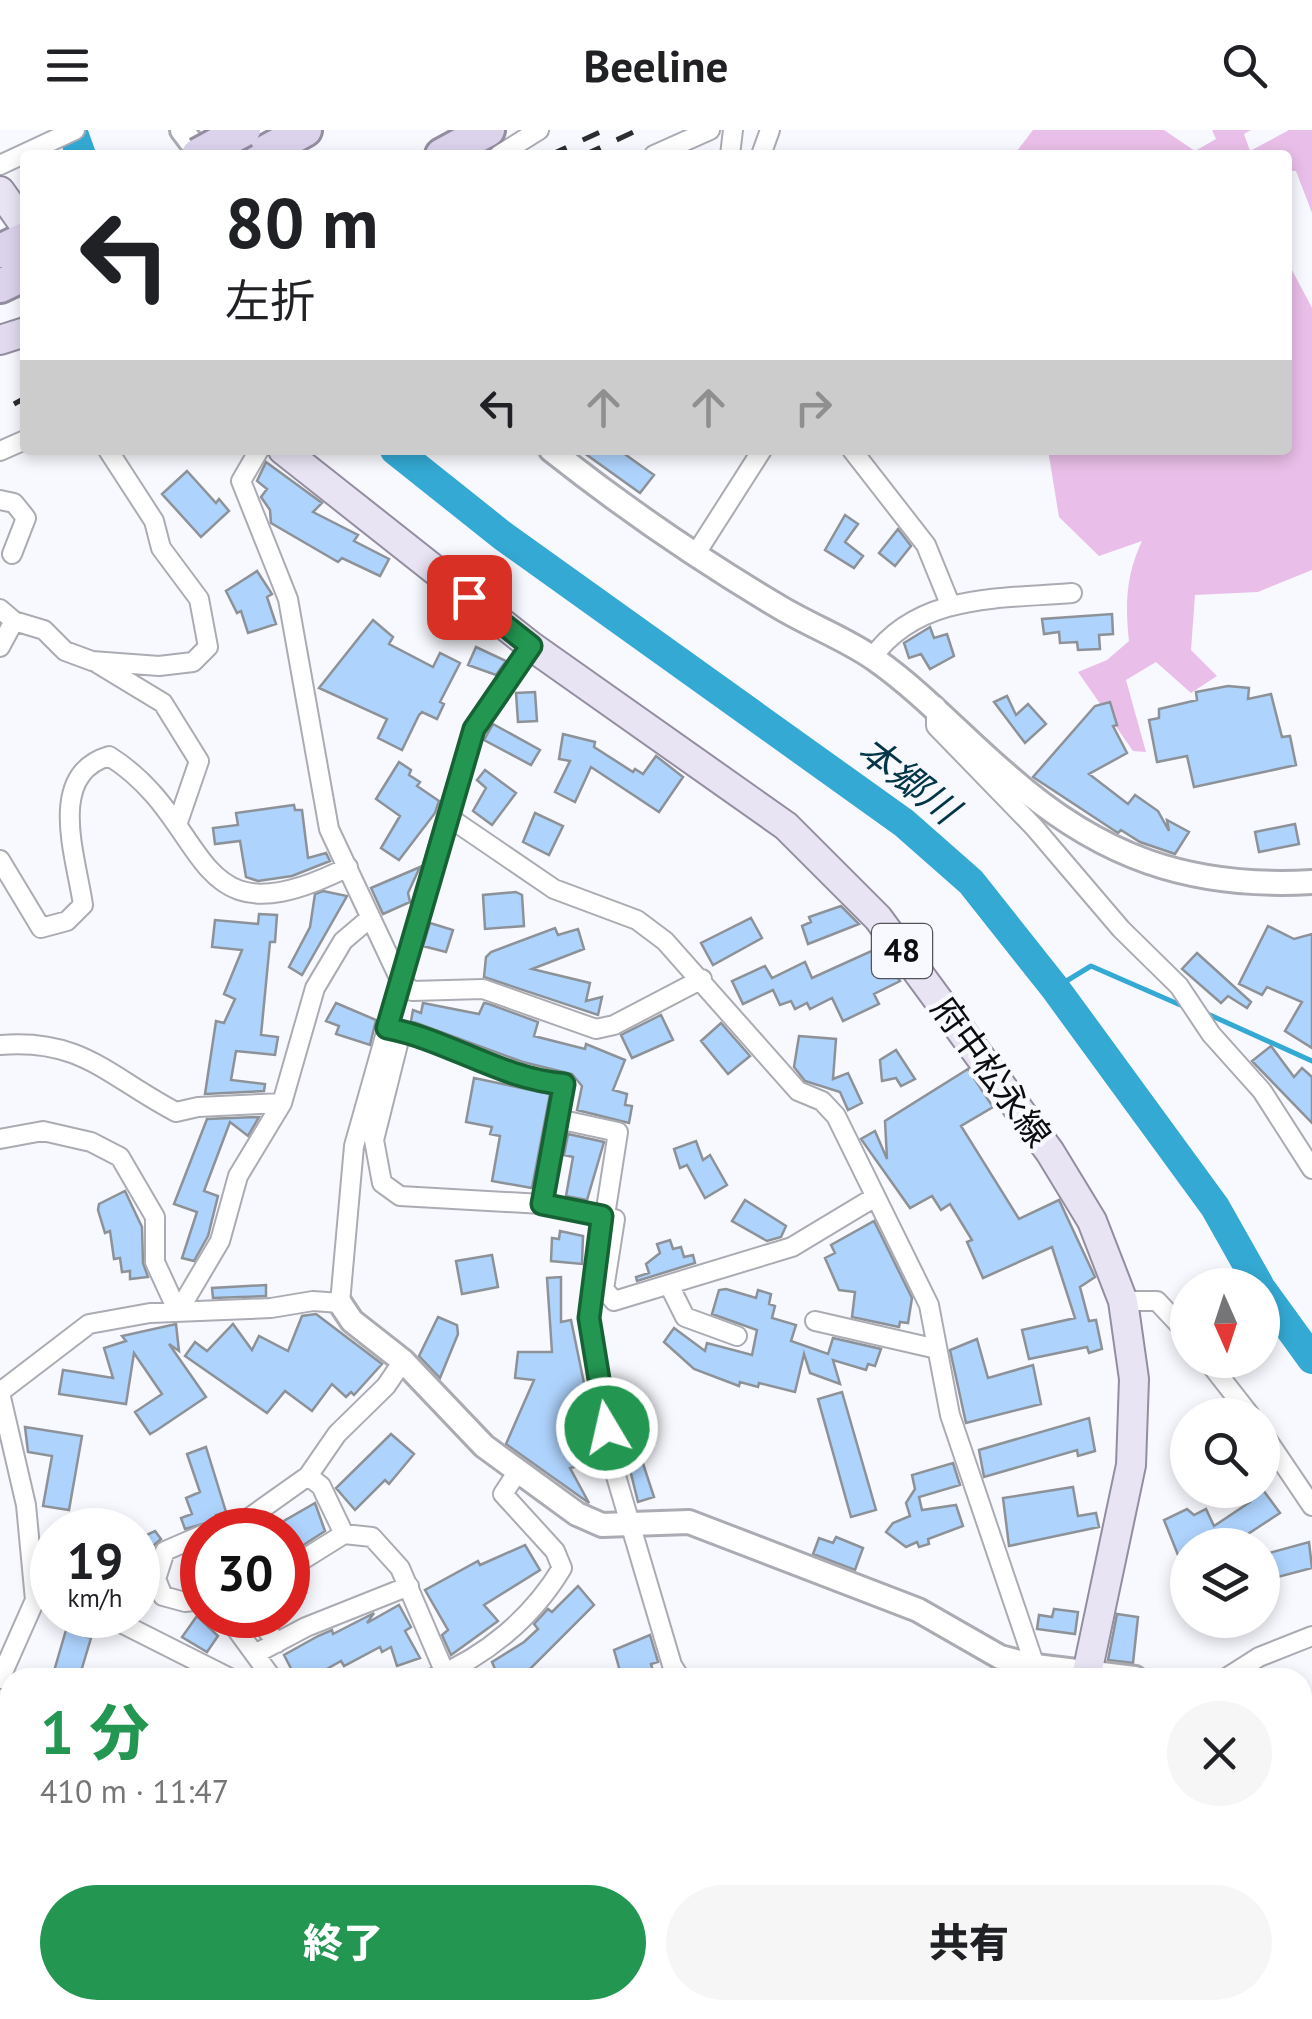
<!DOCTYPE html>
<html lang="ja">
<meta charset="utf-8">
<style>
body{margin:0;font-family:"PT Sans","Noto Sans JP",sans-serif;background:#f6f6f6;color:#202124;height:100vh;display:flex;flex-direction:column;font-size:38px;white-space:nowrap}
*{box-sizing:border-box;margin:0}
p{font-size:32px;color:#757577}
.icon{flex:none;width:55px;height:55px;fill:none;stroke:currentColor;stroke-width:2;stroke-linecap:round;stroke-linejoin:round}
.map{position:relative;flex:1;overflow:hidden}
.drawer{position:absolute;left:0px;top:1538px;width:1312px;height:352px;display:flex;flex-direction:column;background:#fff;border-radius:30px 30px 0 0;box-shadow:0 5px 15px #0003}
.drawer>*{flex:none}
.hud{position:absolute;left:20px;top:20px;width:1272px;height:305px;border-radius:10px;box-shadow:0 5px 15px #0003;background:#fff;color:#202124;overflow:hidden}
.needle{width:65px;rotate:177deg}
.buttons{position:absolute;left:1170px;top:1138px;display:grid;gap:20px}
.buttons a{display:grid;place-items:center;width:110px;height:110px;border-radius:50%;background:#fff;box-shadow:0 5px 15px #0003;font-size:50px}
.speed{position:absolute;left:30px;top:1378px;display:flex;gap:20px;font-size:50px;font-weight:700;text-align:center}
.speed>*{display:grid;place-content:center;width:130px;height:130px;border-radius:50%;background:#fff;box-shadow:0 5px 15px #0003;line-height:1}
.speed small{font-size:25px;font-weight:400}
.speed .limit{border:15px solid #d22;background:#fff;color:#111}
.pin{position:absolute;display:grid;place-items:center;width:85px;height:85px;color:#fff;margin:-42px;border-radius:20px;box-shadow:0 5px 15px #0006}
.me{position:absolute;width:110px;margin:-55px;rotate:351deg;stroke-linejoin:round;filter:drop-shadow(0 0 8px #0008)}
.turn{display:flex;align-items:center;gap:35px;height:210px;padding:0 40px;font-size:45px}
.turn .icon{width:130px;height:130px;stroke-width:2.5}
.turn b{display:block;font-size:70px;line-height:85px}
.lanes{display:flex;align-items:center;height:95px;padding:0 40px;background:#0003;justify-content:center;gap:50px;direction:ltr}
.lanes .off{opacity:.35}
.round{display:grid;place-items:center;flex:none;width:105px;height:105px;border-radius:52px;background:#f6f6f6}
.overview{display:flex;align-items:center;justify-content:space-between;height:170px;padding:0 40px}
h1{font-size:60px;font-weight:800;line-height:75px;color:#239651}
.action{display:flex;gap:20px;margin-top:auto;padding:20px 40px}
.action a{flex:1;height:115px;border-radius:60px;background:#239651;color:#fff;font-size:40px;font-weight:800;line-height:115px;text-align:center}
.action a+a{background:#f6f6f6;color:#202124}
header{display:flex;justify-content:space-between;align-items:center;height:130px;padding:0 40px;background:#fff;font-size:45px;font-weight:800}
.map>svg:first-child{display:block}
.green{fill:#e9bee8}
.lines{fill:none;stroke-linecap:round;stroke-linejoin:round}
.stream{stroke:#34a9d3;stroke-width:5}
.river{stroke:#34a9d3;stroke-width:30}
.building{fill:#aed3fd;stroke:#8d9298;stroke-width:2.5}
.service-casing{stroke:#abacb3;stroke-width:14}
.minor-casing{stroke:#abacb3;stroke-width:22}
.tertiary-casing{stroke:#abacb3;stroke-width:28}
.primary-casing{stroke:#938d9f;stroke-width:32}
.trunk-casing{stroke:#938d9f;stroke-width:32}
.motorway-casing{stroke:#938d9f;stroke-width:38}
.service{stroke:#fff;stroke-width:9}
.minor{stroke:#fff;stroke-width:18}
.tertiary{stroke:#fff;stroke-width:22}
.primary{stroke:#e9e4f4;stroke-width:28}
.trunk{stroke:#e2dbf0;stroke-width:28}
.motorway{stroke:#dbd2ec;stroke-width:32}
.rail{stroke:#2d2d30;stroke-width:5;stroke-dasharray:18 18;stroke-linecap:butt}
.motorway-bridge-casing{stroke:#938d9f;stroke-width:38;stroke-linecap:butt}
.motorway-bridge{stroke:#dbd2ec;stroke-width:32}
.route-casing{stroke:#176235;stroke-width:25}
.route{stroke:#239651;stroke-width:18}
.labels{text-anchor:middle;stroke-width:9;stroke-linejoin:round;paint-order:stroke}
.shield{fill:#f8f9fe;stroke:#545457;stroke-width:2.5}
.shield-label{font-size:32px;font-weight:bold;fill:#0d0d10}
.street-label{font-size:35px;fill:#0d0d10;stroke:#f8f9fe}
.water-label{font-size:38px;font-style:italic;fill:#013547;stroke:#f8f9fe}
</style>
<header><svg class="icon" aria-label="menu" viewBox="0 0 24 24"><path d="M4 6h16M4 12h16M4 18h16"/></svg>Beeline<svg class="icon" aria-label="search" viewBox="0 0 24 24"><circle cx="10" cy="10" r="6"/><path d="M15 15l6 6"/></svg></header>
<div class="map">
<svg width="1312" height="1889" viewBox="0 0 1312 1889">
<rect width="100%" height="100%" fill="#f8f9fe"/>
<path class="green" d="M1033 0H1164L1195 21 1216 9 1212 0H1251L1244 4 1250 21 1289 0H1312V83L1296 41H1288V25H1014Z
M1288 120 1292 140 1312 178V440L1258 462 1195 465 1191 520 1217 546 1191 563 1156 532 1126 550 1146 622 1133 621 1078 542 1107 530 1129 511C1125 474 1126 445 1142 411L1099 426 1059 387 1048 320H1288Z"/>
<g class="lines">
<path class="stream" d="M1055 858 1091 836 1185 877
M1201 881 1312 931"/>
<path class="river" d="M72 0 81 25
M395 320 503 406 904 693 971 752 1055 858 1215 1077 1259 1155
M1262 1160 1312 1229"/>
</g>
<path class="building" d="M580 320H619L654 345 640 363Z
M266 332 322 373 313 382 358 405 354 411 389 429 380 446 342 428 338 432 271 393 270 380 261 367 267 359 257 351Z
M187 341 216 373 219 369 229 381 201 407 162 364Z
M845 385 858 394 845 412 863 426 854 438 825 420Z
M898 399 911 416 895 436 879 423Z
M257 441 272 464 267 467 276 494 248 503 241 481 237 483 226 461Z
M1112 484 1113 504 1099 505 1100 519 1078 520 1077 512 1060 513 1059 502 1044 504 1042 489Z
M373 490 393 507 389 514 433 537 440 523 460 533 440 572 444 574 437 589 422 582 419 585 402 620 378 608 387 589 319 558Z
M930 497 934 508 947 504 954 526 930 539 921 524 909 528 904 513Z
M476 517 506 531 496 545 468 535Z
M1228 556 1249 558 1248 569 1271 564 1282 607 1290 606 1296 635 1194 657 1187 626 1157 632 1149 590 1159 588V579L1197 570 1196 562Z
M535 562 537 591 518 592 516 563Z
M1007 566 1016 585 1028 574 1046 594 1025 613 994 572Z
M1110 572 1117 595 1113 596 1127 623 1089 644 1128 674 1135 665 1158 681 1169 701 1167 690 1189 702 1175 724 1140 712 1121 700 1118 703 1033 647 1095 576Z
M493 594 540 620 531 635 484 610Z
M563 604 595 612 594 617 633 642 635 639 643 644 656 626 683 647 659 682 591 637 575 672 555 662 570 631 559 629Z
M399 632 411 640 409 645 420 652 417 656 439 671 435 683 399 730 381 718 400 686 376 669Z
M485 640 516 663 492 695 473 681 486 658 477 650Z
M294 675 295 680H302L308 728 326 723 330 731 292 746 258 751 246 747 240 711 215 714 213 698 238 695 236 683Z
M535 683 563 696 549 725 523 712Z
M1295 694 1299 714 1259 722 1255 702Z
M420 737 408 763 410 772 383 784 371 758Z
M323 761 347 766 302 845 289 837 310 797 315 764Z
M516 762 522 765 524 796 485 799 483 765Z
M841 776 859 794 808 814 802 796 811 792 809 787Z
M259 784 277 785 275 812H270L261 905 278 907 275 925 236 921 231 950 265 954 264 961 205 964 216 891 224 893 235 869 224 864 242 820 212 817 215 790 258 794Z
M751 788 762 808 713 835 701 813Z
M430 793 453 800 446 822 423 816Z
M1268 796 1294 809 1312 804V918L1285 901 1302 872 1267 857 1262 865 1239 854Z
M555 798 558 805 578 799 584 819 532 839 590 853 586 871 602 867 598 885 484 847 486 827 491 822Z
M878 818 900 851 874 864 879 874 843 891 832 868 810 879 807 873 795 879 791 871 780 875 773 860 743 874 732 851 765 836 772 848 805 832 812 848Z
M1197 823 1251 872 1247 878 1228 866 1221 873 1182 839Z
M336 873 376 890 370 915 336 904 339 896 326 891Z
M423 873 479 884 484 873 489 874 538 892 534 906 585 919 586 914 625 930 613 960 627 964 625 975 632 976 629 993 577 980 582 956 572 944 523 932 411 891 413 880 421 883Z
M661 885 673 910 632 928 621 905Z
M721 893 750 926 728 944 701 911Z
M799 906 836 909 833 949 848 943 862 973 848 980 840 962 805 951 794 937Z
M1271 916 1294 947 1302 938 1312 947V993L1252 931Z
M896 920 915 949 901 956 896 948 882 951 880 930Z
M968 939 993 977 961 996 1019 1089 1059 1070 1095 1147 1080 1157 1089 1191 1096 1190 1102 1219 1089 1223 1087 1217 1029 1229 1022 1200 1075 1188 1052 1117 983 1148 967 1112 972 1110 950 1074 941 1080 932 1066 910 1078 861 1009 875 1001 887 1029 885 991Z
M474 948 550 964 532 1058 492 1051 500 1006 490 1004 492 997 466 992Z
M259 987 248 1006 230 992 204 1061 218 1066 208 1106 194 1131 182 1128 197 1082 174 1074 207 989Z
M568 1004 604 1012 587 1070 566 1066 573 1027 564 1025Z
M696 1011 703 1030 710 1025 727 1055 705 1068 687 1035 680 1038 674 1019Z
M125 1061 142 1097 143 1133 148 1147 130 1149V1141L122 1142 120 1128 114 1129 110 1101 105 1103 98 1080 99 1074Z
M745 1070 786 1096 781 1107 767 1111 732 1091Z
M874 1091 912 1168 908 1193 900 1192 899 1197 852 1187 855 1162 839 1160 825 1128 835 1123 831 1115Z
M560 1101 583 1106 582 1134 551 1131 552 1108 559 1109Z
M670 1110 673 1119 681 1117 684 1127 693 1125 695 1133 637 1151 636 1147 649 1143 646 1134 660 1123 657 1114Z
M492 1125 498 1157 462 1164 456 1131Z
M561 1147V1192L571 1190 600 1331 570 1338 589 1373 506 1314 534 1250 515 1248 518 1222H552L547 1148Z
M266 1155V1166L213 1168 212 1158Z
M726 1159 756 1168 758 1160 771 1164 769 1174 775 1176 772 1188 796 1195 791 1211 828 1224 833 1208 881 1219 875 1236 868 1234 866 1240 833 1230 840 1254 810 1243 804 1224 795 1262 759 1253 758 1257 740 1252 739 1256 694 1239 664 1212 674 1198 705 1221 707 1213 752 1225 757 1200 712 1184 719 1160Z
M316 1184 382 1234 354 1265 351 1262 346 1267 332 1254 312 1281 285 1261 267 1283 185 1226 195 1212 207 1221 233 1194 252 1220 259 1206 288 1221 302 1186Z
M438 1187 457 1195 458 1204 440 1248 419 1226Z
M176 1194 179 1221 169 1214 206 1267 157 1300 150 1304 135 1282 162 1264 134 1223 126 1274 59 1264 63 1240 113 1248 104 1218 126 1211 122 1206Z
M977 1209 988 1248 1033 1235 1041 1274 966 1293 950 1220Z
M842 1262 876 1380 851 1387 818 1269Z
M1089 1288 1095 1321 1078 1326 1077 1320 984 1347 979 1320Z
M25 1297 82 1306 69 1380 43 1376 52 1326 28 1322Z
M631 1297 654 1367 638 1372 620 1299Z
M391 1304 414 1324 389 1354 385 1350 355 1380 336 1358Z
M206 1317 226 1382 216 1385 217 1390 185 1399 181 1388 192 1384 186 1368 200 1362 187 1324Z
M953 1333 960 1355 919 1367 922 1380 956 1375 963 1396 928 1409 929 1414 919 1417 917 1412 906 1417 886 1402 893 1393 910 1386 906 1373 915 1359 912 1345Z
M1073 1357 1078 1386 1096 1383 1099 1397 1009 1416 1003 1368Z
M1244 1360H1263L1280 1383 1231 1415H1188L1186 1445 1164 1390 1187 1379 1194 1385 1206 1379 1214 1396 1250 1372Z
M315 1373 325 1401 288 1425V1400H268Z
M155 1401 161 1409 153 1416 146 1440 138 1444V1409Z
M836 1407 863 1418 855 1440 813 1424 819 1408 833 1413Z
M1309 1412 1312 1438 1262 1451V1425Z
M525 1415 540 1440 484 1475 498 1491 451 1525 442 1505 448 1500 425 1460 478 1431 480 1435Z
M578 1456 594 1475 521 1548H499L492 1532 524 1512 538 1499 534 1494 548 1479 552 1482Z
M399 1475 411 1497 405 1501 420 1528 397 1536 391 1517 382 1522 380 1517 344 1536 341 1531 311 1548H296L284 1525 318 1506 332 1500 333 1504 374 1483 367 1493Z
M1054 1479 1078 1482 1075 1504 1037 1499 1039 1485 1052 1487Z
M1117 1484 1138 1487 1133 1533 1108 1530Z
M197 1486 218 1506 207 1522 182 1507Z
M66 1500 91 1508 79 1548H52Z
M650 1505 658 1532 651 1534 655 1548H622L614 1520Z"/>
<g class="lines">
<defs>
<path id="service" d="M1302 1597 1312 1589
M1302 1705 1312 1697
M985 1889 993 1880"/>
<path id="minor" d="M499 25 539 0
M654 25 710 0
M730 25 733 0
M761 25 770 0
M0 35 75 0
M259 320 241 351 288 469 329 699 400 850 412 861 483 859 596 899 614 895 702 849
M852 320 926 415 950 474
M0 321 25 310
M0 370 14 373 26 388 12 424
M695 425 762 320
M0 479 14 491 0 517
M14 491 44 500 65 521 92 531 159 536 193 532 208 517 199 469 161 418 154 391 108 320
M872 528C918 463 1001 469 1072 463
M97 533 163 573 199 631 177 695
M936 576V596L1034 697 1121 799 1179 856 1211 904 1262 961 1312 1039
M447 686 554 759 637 790 665 811 798 961 822 971 836 986 929 1175 950 1285 1035 1536
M0 730 41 798 67 791 83 775C76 726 46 645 109 626 216 693 185 819 348 737
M387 898 399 910 374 1010 382 1053 400 1066 542 1074 615 1089 604 1159 614 1171 792 1117 875 1067
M387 898C450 910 501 948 565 954L542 1074
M0 915C82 908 109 947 176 982L198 977 282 973
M558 989 618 1002 589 1188 613 1336 672 1535 680 1548
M0 1009 43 1001 91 1012 120 1027 155 1087V1132L178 1182
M670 1157 685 1187 737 1206
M1123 1171H1157L1188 1204
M178 1182 220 1111 238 1046 282 973 315 858 343 811 370 788
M815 1191 937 1219
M1207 1230 1250 1285
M0 1262 89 1194 150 1183 271 1178 313 1171 340 1173 354 1016 447 686 474 599 531 516
M0 1263 26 1375 35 1470 0 1549
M1262 1302 1312 1376
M308 1346 321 1356 344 1404
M232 1400 308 1346 337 1304 386 1256 403 1231
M202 1405 165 1421 156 1449 163 1466 185 1472 202 1470
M288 1439 344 1404 372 1407 400 1438 445 1543
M138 1458 156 1449
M118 1485 115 1490 230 1548
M226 1485 272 1548
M255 1485 277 1513
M255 1524 306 1497 409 1456
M433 1548C486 1526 532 1488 562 1438L555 1421 503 1364 518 1341
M1226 1548 1259 1527 1312 1506
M0 1651 10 1700
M0 1744 10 1741
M28 1880 30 1889
M211 1880 217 1889
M482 1880 509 1889
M717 1880 724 1889
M928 1889 935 1880"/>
<path id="tertiary" d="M182 0 201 25
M551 320C623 377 697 428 776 475 808 495 845 508 876 530 924 564 962 607 1007 645 1099 727 1190 759 1312 752
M340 1173 352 1191 403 1231 484 1316 577 1384 602 1395 689 1392 918 1480 1000 1527 1035 1536 1135 1548
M1302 1834 1312 1821
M1229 1889 1257 1880"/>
<path id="primary" d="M0 61 25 96
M283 320 531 516 786 696 878 788 1050 1022 1092 1091 1123 1171 1134 1249 1131 1335 1086 1548
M1096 1880 1098 1889"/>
<path id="trunk" d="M0 210 25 202"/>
<path id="motorway" d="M260 25 305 0
M442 25 488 0
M0 121 25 109
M0 156 25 144
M1302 1630 1312 1622
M1302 1674 1312 1666
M1009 1889 1019 1880
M1059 1889 1069 1880"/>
</defs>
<use href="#service" class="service-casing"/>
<use href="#minor" class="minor-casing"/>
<use href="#tertiary" class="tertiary-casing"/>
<use href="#primary" class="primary-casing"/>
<use href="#trunk" class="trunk-casing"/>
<use href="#motorway" class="motorway-casing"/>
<use href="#service" class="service"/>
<use href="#minor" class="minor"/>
<use href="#tertiary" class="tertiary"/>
<use href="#primary" class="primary"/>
<use href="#trunk" class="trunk"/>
<use href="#motorway" class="motorway"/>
<path class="rail" d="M550 25 600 2
M584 25 638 0
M14 274 25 268"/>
<defs>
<path id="motorway-bridge" d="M198 25 244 0"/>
</defs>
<use href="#motorway-bridge" class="motorway-bridge-casing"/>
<use href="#motorway-bridge" class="motorway-bridge"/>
</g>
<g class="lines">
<defs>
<path id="route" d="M469 467 531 516 474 599 387 898C449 910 501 949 564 954L542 1074 602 1086 589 1188 607 1298"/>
</defs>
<use href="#route" class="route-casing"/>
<use href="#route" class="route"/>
</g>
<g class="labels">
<rect class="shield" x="872" y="794" width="60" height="54" rx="8"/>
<g class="shield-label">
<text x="902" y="832">48</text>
</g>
<g class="street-label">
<text transform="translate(991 942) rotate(54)" y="12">府中松永線</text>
</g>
<g class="water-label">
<text transform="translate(908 650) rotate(38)" y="13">本郷川</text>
</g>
</g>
</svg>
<div class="buttons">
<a><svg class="needle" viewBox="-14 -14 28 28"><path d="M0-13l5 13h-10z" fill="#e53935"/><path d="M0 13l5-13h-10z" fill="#757577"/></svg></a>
<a><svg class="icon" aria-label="search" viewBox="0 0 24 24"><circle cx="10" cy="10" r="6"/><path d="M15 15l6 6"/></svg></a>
<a><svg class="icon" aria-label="layers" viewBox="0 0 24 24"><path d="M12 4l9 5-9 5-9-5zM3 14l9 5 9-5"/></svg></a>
</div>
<div class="speed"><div>19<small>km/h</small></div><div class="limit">30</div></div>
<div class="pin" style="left:469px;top:467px;background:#d93025"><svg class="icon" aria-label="arrive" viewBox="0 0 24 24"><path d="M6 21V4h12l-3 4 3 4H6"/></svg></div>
<svg class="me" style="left:607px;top:1298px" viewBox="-20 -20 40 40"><circle r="17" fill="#239651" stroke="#fff" stroke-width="3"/><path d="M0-11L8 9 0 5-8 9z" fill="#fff"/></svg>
<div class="hud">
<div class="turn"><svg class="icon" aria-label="left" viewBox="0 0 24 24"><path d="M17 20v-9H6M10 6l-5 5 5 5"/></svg><div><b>80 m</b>左折</div></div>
<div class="lanes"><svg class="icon" aria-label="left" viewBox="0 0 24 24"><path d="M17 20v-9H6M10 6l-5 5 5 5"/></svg><svg class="icon off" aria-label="ahead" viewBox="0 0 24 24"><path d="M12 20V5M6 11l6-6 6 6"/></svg><svg class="icon off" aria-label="ahead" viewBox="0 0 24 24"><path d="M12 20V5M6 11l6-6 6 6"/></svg><svg class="icon off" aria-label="right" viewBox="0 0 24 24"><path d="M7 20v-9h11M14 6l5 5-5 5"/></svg></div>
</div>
<section class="drawer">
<div class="overview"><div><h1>1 分</h1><p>410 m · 11:47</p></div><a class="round"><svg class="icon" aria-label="close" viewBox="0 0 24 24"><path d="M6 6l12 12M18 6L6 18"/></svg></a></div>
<div class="action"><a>終了</a><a>共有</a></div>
</section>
</div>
